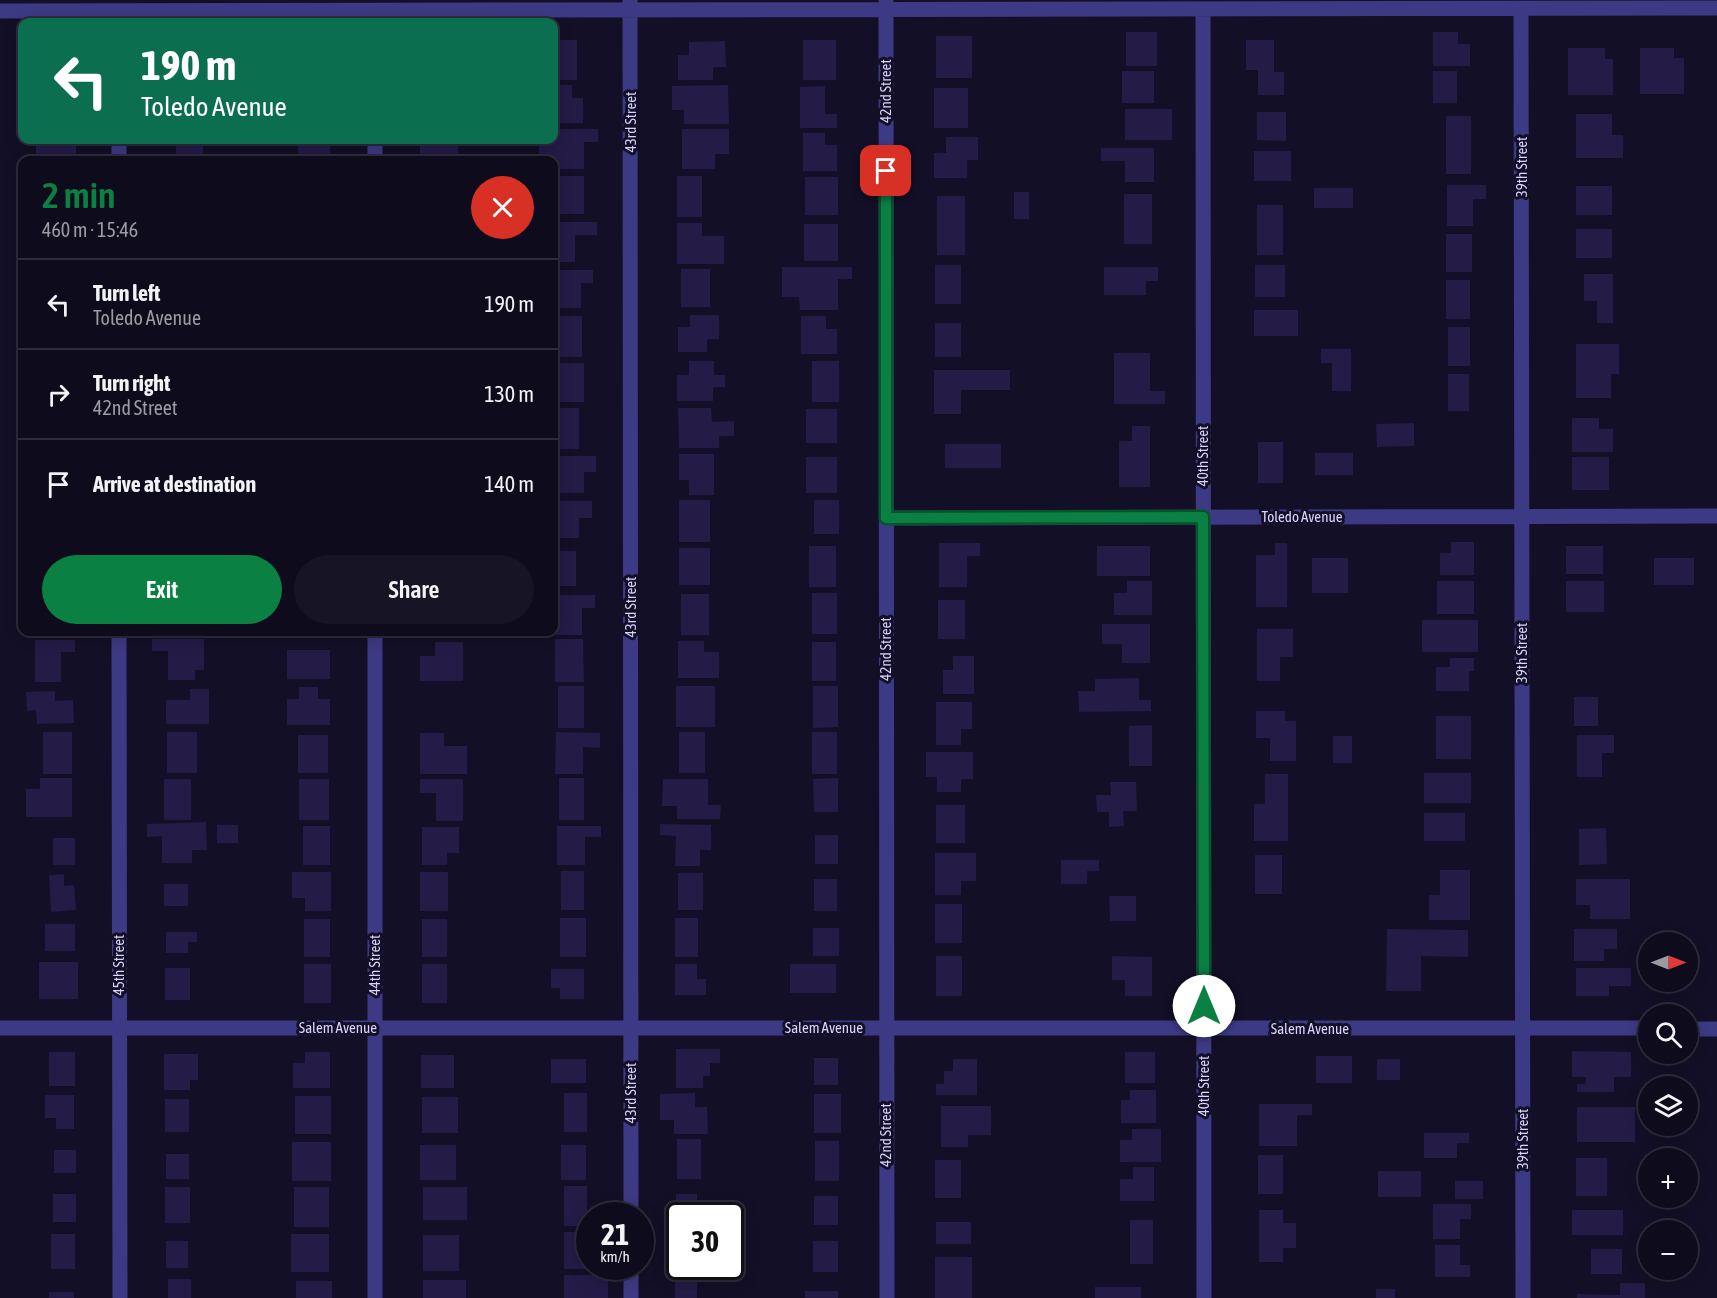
<!DOCTYPE html>
<meta charset="utf-8">
<style>
body{margin:0;font-family:"Asap Condensed",sans-serif;background:#171425;color:#f1f3f6;height:100vh;display:flex;flex-direction:column;font-size:22px;white-space:nowrap}
*{box-sizing:border-box;margin:0}
p{font-size:20px;color:#9b9ba3}
.icon{flex:none;width:33px;height:33px;fill:none;stroke:currentColor;stroke-width:2;stroke-linecap:round;stroke-linejoin:round}
.map{position:relative;flex:1;overflow:hidden}
.drawer{position:absolute;left:18px;top:156px;width:540px;height:480px;display:flex;flex-direction:column;background:#0e0b1c;border-radius:12px;box-shadow:0 3px 15px #0003,0 0 0 2px #2e2b3b}
.drawer>*{flex:none}
.top-card{position:absolute;left:18px;top:18px;width:540px;height:126px;border-radius:12px;box-shadow:0 3px 15px #0003,0 0 0 2px #2e2b3b;background:#0b6e4f;color:#fff;overflow:hidden}
.needle{width:39px;rotate:90deg}
.tools{position:absolute;left:1638px;top:932px;display:grid;gap:12px}
.tools a{display:grid;place-items:center;width:60px;height:60px;border-radius:50%;background:#0e0b1c;box-shadow:0 3px 15px #0003,0 0 0 2px #2e2b3b;font-size:30px}
.speed{position:absolute;left:576px;top:1202px;display:flex;gap:12px;font-size:30px;font-weight:700;text-align:center}
.speed>*{display:grid;place-content:center;width:78px;height:78px;border-radius:50%;background:#0e0b1c;box-shadow:0 3px 15px #0003,0 0 0 2px #2e2b3b;line-height:1}
.speed small{font-size:15px;font-weight:400}
.speed .limit{border:3px solid #111;border-radius:9px;background:#fff;color:#111}
.pin{position:absolute;display:grid;place-items:center;width:51px;height:51px;color:#fff;margin:-26px;border-radius:12px;box-shadow:0 3px 9px #0006}
.me{position:absolute;width:66px;margin:-33px;rotate:0deg;stroke-linejoin:round;filter:drop-shadow(0 0 4px #0008)}
.turn{display:flex;align-items:center;gap:21px;height:126px;padding:0 24px;font-size:27px}
.turn .icon{width:78px;height:78px;stroke-width:2.5}
.turn b{display:block;font-size:42px;line-height:51px}
.round{display:grid;place-items:center;flex:none;width:63px;height:63px;border-radius:32px;background:#171425}
.summary{display:flex;align-items:center;justify-content:space-between;height:102px;padding:0 24px}
h1{font-size:36px;font-weight:600;line-height:45px;color:#0b8043}
.button{display:flex;gap:12px;margin-top:auto;padding:12px 24px}
.button a{flex:1;height:69px;border-radius:36px;background:#0b8043;color:#fff;font-size:24px;font-weight:600;line-height:69px;text-align:center}
.button a+a{background:#171425;color:#f1f3f6}
ul{padding:0;list-style:none}
li{display:flex;align-items:center;gap:18px;height:90px;padding:0 24px;border-top:2px solid #2e2b3b}
li div{flex:1}
li b{display:block;font-size:22px}
li em{font-style:normal}
.map>svg:first-child{display:block}
.building{fill:#241b47}
.lines{fill:none;stroke-linecap:round;stroke-linejoin:round}
.minor{stroke:#3d3a85;stroke-width:15}
.route-casing{stroke:#07532c;stroke-width:15}
.route{stroke:#0b8043;stroke-width:10}
.labels{text-anchor:middle;stroke-width:6;stroke-linejoin:round;paint-order:stroke}
.street-label{font-size:15px;fill:#d9d4ff;stroke:#130f26}
</style>
<div class="map">
<svg width="1717" height="1298" viewBox="0 0 1717 1298">
<rect width="100%" height="100%" fill="#130f26"/>
<path class="building" d="M1126 32H1157V66H1126Z
M1433 32H1458V44H1470V66H1433Z
M936 36H972V78H936Z
M554 40H577V80H554Z
M803 40H836V80H803Z
M1246 40H1274V72H1284V95H1258V70H1246Z
M725 41 726 67H713V80H678V55H689V42Z
M1568 48H1605V59H1613V95H1568Z
M1640 48H1674V58H1684V94H1640Z
M1122 71H1154V103H1122Z
M1433 71H1457V103H1433Z
M554 85H572V98H583V123H554Z
M728 85 729 124H684V110H672V86Z
M825 86V114H837V128H800V87Z
M934 88H968V128H934Z
M1125 109H1172V140H1125Z
M1257 112H1286V141L1257 140Z
M1576 114H1612V135H1623V158H1576Z
M1446 116H1471V174H1446Z
M554 129H598V142H584V169H554V160H539V140H554Z
M682 129H729V154H715V169H682Z
M803 133H825V145H837V171H803Z
M946 137H978V160H967V178H934V153H946Z
M49 140H76V160H36V144H49Z
M164 140H203V160H176V143H164Z
M298 140H330V160H298Z
M420 140H458V160H420Z
M1101 148H1154V182H1125V161H1101Z
M1254 151H1291V181H1254Z
M554 176H584V214H554Z
M677 176H702V217H677Z
M805 177H838V215H805Z
M1447 185H1486V199H1473V226H1447Z
M1576 186H1612V215H1576Z
M1314 188H1353V208H1314Z
M1014 192H1029V219H1014Z
M1124 194H1152V244H1124Z
M937 196H965V255H937Z
M1257 205H1283V255H1257Z
M554 222H597V235H575V262H554Z
M677 223H702V236H724V264H677Z
M804 224H838V261H804Z
M1576 229H1612V258H1576Z
M1446 234H1472V272H1446Z
M935 265H961V304H935Z
M1255 265H1285V297H1255Z
M782 267H852V279H838V310H800L799 297H782Z
M1104 267H1158V281H1146V295H1104Z
M681 269H710V307H681Z
M554 270H593V283H581V308H554Z
M1584 274H1613V323H1597V301H1584Z
M1446 280H1470V319H1446Z
M1254 310H1298V336H1254Z
M690 315H719V339H707V352H678V327H690Z
M554 316H582V357H554Z
M801 316H826V329H837V354H801Z
M935 323H961V357H935Z
M1448 327H1470V366H1448Z
M1576 344H1619V374H1611V398H1576Z
M1321 349H1351V391H1332V363H1321Z
M1114 353H1150V391H1165V404H1114Z
M689 361H714V375H725V387H713V401H677V375H689Z
M812 361H839V402H812Z
M554 363H584V402H554Z
M934 370H1010V390H961V414H934Z
M1448 374H1469V411H1448Z
M554 408H579V449H554Z
M678 408H711L712 422 734 421V436H719V448H679Z
M806 409H837V443H806Z
M1572 418H1599V429H1613V452H1572Z
M1414 423V446L1377 447 1376 424Z
M1132 426H1150V487H1119V441H1132Z
M1258 442H1283V483H1258Z
M945 444H1001V468H945Z
M1315 453H1353V475H1315Z
M679 454H714V495H689V480H679Z
M554 456H596V472H584V493H554Z
M806 457H837V493H806Z
M1572 457H1609V490H1572Z
M679 500H710V542H679Z
M814 500H839V534H814Z
M554 501H592V518H579V538H554Z
M1451 542H1474V575H1440V553H1451Z
M939 543H980V556H967V587H939Z
M1275 543H1287V607H1256V555H1275Z
M809 546H836V587H809Z
M1097 546H1150V576H1097Z
M1566 546H1603V574H1566Z
M679 548H710V585H679Z
M554 551H576V586H554Z
M1312 558H1348V593H1312Z
M1654 558H1694V585H1654Z
M1127 581H1152V615H1114V593H1127Z
M1437 581H1474V614H1437Z
M1566 581H1604V612H1566Z
M812 593H837V634H812Z
M681 594H709V635H681Z
M556 595H595V608H582V635H556Z
M938 600H965V639H938Z
M1422 620H1478V652H1422Z
M1102 624H1150V663H1122V644H1102Z
M1257 629H1293V657H1280V681H1257Z
M40 632H65V635H40Z
M165 632H203V635H165Z
M420 632H465V634H420Z
M152 639H204V670H195V680H168V651H152Z
M555 639H583L584 682H555Z
M35 640H75V652H61V682H35Z
M678 641H704V652H719V678H678Z
M435 642H463V681H420V656H435Z
M812 642H836V681H812Z
M287 650H330V679H287Z
M953 656H974V694H943V670H953Z
M1450 658H1474V671H1469V691H1436V667H1450Z
M1139 678V700H1151V711L1079 712 1078 691H1095V679Z
M558 686H584V728H558Z
M676 686H715V727H676Z
M813 686H838V727L813 728Z
M299 687H318V699H330V725H287V699H299Z
M190 689H209V724H166V700H190Z
M55 691V701L73 700 74 723 37 724 36 710 27 711 26 692Z
M1574 697H1598V726H1574Z
M936 702H972V729H961V745H936Z
M1256 711H1285V721H1296V761H1270V738H1256Z
M1436 716H1471V759H1436Z
M1152 725V766H1129V726Z
M43 732H72V774H43Z
M167 732H197V773H167Z
M556 732 600 733V748L583 747V774H555Z
M679 732H705V773H679Z
M812 732H837V774H812Z
M420 733H444V746H467V774H420Z
M298 735H328V773H298Z
M1577 735H1614V753H1602V777H1577Z
M1333 736H1352V763H1333Z
M926 752H973V779H961V792H937V777H926Z
M1424 773H1471V803H1424Z
M1265 774H1288V841H1254V804H1265Z
M40 778H72V817H26V789H40Z
M559 778H584V820H559Z
M838 778V812H814L813 779Z
M164 779H191V820H164Z
M299 779H329V820H299Z
M420 779H463V821H436V793H420Z
M663 779H708V805H721L720 819H677V806H662Z
M1110 782H1136L1137 811H1123L1124 826 1109 827V812H1097L1096 795H1111Z
M936 805H965V843H936Z
M1424 813H1465V841H1424Z
M206 822 207 850H192V863H162V836L147 837V824Z
M660 824 711 825V850H700V866H675L676 836 660 835Z
M217 825H238V843H217Z
M303 826H330V865H303Z
M557 826H601V837H585V865H557Z
M422 827H459V853H447V865H422Z
M1606 828 1607 864 1579 865V829Z
M815 835H838V864H815Z
M53 838H75V865H53Z
M935 853H976V881H961V895H935Z
M1255 855H1282V894H1255Z
M1061 860H1099V871H1087V884H1061Z
M1440 870H1470V920H1429V895H1440Z
M561 871H584V910H561Z
M292 872H331V911H305V898H292Z
M420 872H448V911H420Z
M678 873H703V910H678Z
M64 874V886L74 885 76 910 51 912 49 875Z
M814 879H837V911H814Z
M1576 879H1630V919H1590V905H1576Z
M164 884H188V906H164Z
M1109 896H1136V921H1110Z
M935 904H962V943H935Z
M560 918H586V957H560Z
M675 918H698V957H675Z
M304 919H330V957H304Z
M422 919H447V957H422Z
M45 924H75V951H45Z
M813 928H839V956H813Z
M1387 929 1468 930V957L1421 956V991H1386Z
M1574 929H1617V949H1604V961H1574Z
M166 932H197V942H188V953H166Z
M936 956H962V996H936Z
M1112 956 1152 957V996H1125V980H1112Z
M39 962H78V999H39Z
M304 964H331V1003H304Z
M422 964H447V1003H422Z
M675 964H697V979H706V995H675Z
M790 964H836V993H790Z
M165 968H190V1000H165Z
M1576 968H1631V986H1609V996H1576Z
M551 969H584V999H560V988H551Z
M676 1049H720V1063H710V1076H703V1088H676Z
M1572 1051 1631 1052V1077H1614V1092H1577V1084H1585L1586 1077H1572Z
M49 1052H75V1086H49Z
M305 1052H330V1088H293V1063H305Z
M1125 1052H1155V1083H1125Z
M164 1054H198V1080H190V1090H164Z
M421 1055H454V1088H421Z
M1316 1056H1352V1083H1316Z
M814 1058H838V1085H814Z
M551 1059H586V1083H551Z
M953 1059H977V1095H936V1084H944V1071H953Z
M1377 1059H1400V1080H1377Z
M1130 1090H1156V1123H1121V1100H1130Z
M564 1093H587V1132H564Z
M695 1093V1107H707L708 1134H674V1120H660V1094Z
M814 1094H841V1133H814Z
M45 1095H74V1129H56V1118H45Z
M295 1096H331V1134H295Z
M422 1097H458V1133H422Z
M165 1099H189V1132H165Z
M1259 1104H1312V1115H1297V1146H1259Z
M941 1106H991V1135H968V1147H941Z
M1577 1107H1635V1142H1577Z
M1132 1129H1161V1162H1120V1140H1132Z
M1424 1133H1469V1143H1457V1158H1424Z
M677 1139H701V1179H677Z
M815 1141H839V1181H815Z
M292 1142H331V1181H292Z
M420 1145H456V1180H420Z
M561 1145H586V1180H561Z
M54 1150H76V1173H54Z
M166 1154H189V1179H166Z
M1258 1155H1283V1194H1258Z
M1576 1158H1607V1196H1576Z
M935 1160H961V1198H935Z
M1133 1167H1154V1201H1120V1179H1133Z
M1378 1171H1421V1197H1378Z
M1455 1181H1483V1199H1455Z
M564 1186H587V1226H564Z
M165 1187H190V1223H165Z
M294 1187H329V1227H294Z
M423 1187H467V1220H423Z
M53 1194H76V1222H53Z
M676 1194H697V1215H680V1227H676Z
M814 1196H838V1225H814Z
M1433 1204H1471V1219H1460V1239H1433Z
M1259 1210H1283V1223H1296V1248H1283V1262H1259Z
M1572 1210H1623V1235H1572Z
M1130 1220H1153V1264H1130Z
M936 1222H971V1244H936Z
M564 1232H586V1269H564Z
M676 1233H680V1266H699V1271H676Z
M51 1234H75V1269H51Z
M291 1234H329V1272H291Z
M423 1235H459V1271H423Z
M166 1241H188V1268H166Z
M813 1241H838V1272H813Z
M1435 1245H1460V1265H1470V1277H1435Z
M1591 1249H1622V1274H1591Z
M935 1257H972V1298H935Z
M564 1275H608V1298H564Z
M675 1277H697V1298H675Z
M168 1279H191V1298H168Z
M423 1280H466V1298H423Z
M296 1281H332V1298H296Z
M1620 1283H1645V1298H1577V1294L1620 1295Z
M1095 1287H1141V1298H1095Z
M1376 1289H1395V1298H1376Z
M805 1291H838V1298H805Z
M49 1292H74V1298H49Z"/>
<g class="lines">
<path class="minor" d="M630 0 631 1215
M886 2 887 1298
M1203 9 1204 1298
M1521 9 1523 1298
M0 11 1717 8
M119 140V160
M375 140V160
M886 518 1717 516
M119 632 120 1298
M375 632V1298
M0 1028H1648
M1688 1029H1717
M631 1266V1298"/>
</g>
<g class="lines">
<defs>
<path id="route" d="M886 171V518L1203 517 1204 1006"/>
</defs>
<use href="#route" class="route-casing"/>
<use href="#route" class="route"/>
</g>
<g class="labels">
<g class="street-label">
<text transform="translate(886 91) rotate(-90)" y="5">42nd Street</text>
<text transform="translate(631 122) rotate(-90)" y="5">43rd Street</text>
<text transform="translate(1522 167) rotate(-90)" y="5">39th Street</text>
<text transform="translate(1203 456) rotate(-90)" y="5">40th Street</text>
<text x="1302" y="522">Toledo Avenue</text>
<text transform="translate(631 607) rotate(-90)" y="5">43rd Street</text>
<text transform="translate(886 649) rotate(-90)" y="5">42nd Street</text>
<text transform="translate(1522 653) rotate(-90)" y="5">39th Street</text>
<text transform="translate(119 965) rotate(-90)" y="5">45th Street</text>
<text transform="translate(375 965) rotate(-90)" y="5">44th Street</text>
<text x="338" y="1033">Salem Avenue</text>
<text x="824" y="1033">Salem Avenue</text>
<text x="1310" y="1034">Salem Avenue</text>
<text transform="translate(1204 1086) rotate(-90)" y="5">40th Street</text>
<text transform="translate(631 1093) rotate(-90)" y="5">43rd Street</text>
<text transform="translate(886 1135) rotate(-90)" y="5">42nd Street</text>
<text transform="translate(1523 1139) rotate(-90)" y="5">39th Street</text>
</g>
</g>
</svg>
<div class="tools">
<a><svg class="needle" viewBox="-14 -14 28 28"><path d="M0-13l5 13h-10z" fill="#e53935"/><path d="M0 13l5-13h-10z" fill="#9b9ba3"/></svg></a>
<a><svg class="icon" aria-label="search" viewBox="0 0 24 24"><circle cx="10" cy="10" r="6"/><path d="M15 15l6 6"/></svg></a>
<a><svg class="icon" aria-label="layers" viewBox="0 0 24 24"><path d="M12 4l9 5-9 5-9-5zM3 14l9 5 9-5"/></svg></a>
<a>+</a>
<a>−</a>
</div>
<div class="speed"><div>21<small>km/h</small></div><div class="limit">30</div></div>
<div class="pin" style="left:886px;top:171px;background:#d93025"><svg class="icon" aria-label="arrive" viewBox="0 0 24 24"><path d="M6 21V4h12l-3 4 3 4H6"/></svg></div>
<svg class="me" style="left:1204px;top:1006px" viewBox="-20 -20 40 40"><circle r="19" fill="#fff"/><path d="M0-13L10 11 0 6-10 11z" fill="#0b8043"/></svg>
<div class="top-card">
<div class="turn"><svg class="icon" aria-label="left" viewBox="0 0 24 24"><path d="M17 20v-9H6M10 6l-5 5 5 5"/></svg><div><b>190 m</b>Toledo Avenue</div></div>
</div>
<section class="drawer">
<div class="summary"><div><h1>2 min</h1><p>460 m · 15:46</p></div><a class="round" style="background:#d93025;color:#fff"><svg class="icon" aria-label="close" viewBox="0 0 24 24"><path d="M6 6l12 12M18 6L6 18"/></svg></a></div>
<ul>
<li><svg class="icon" aria-label="left" viewBox="0 0 24 24"><path d="M17 20v-9H6M10 6l-5 5 5 5"/></svg><div><b>Turn left</b><p>Toledo Avenue</p></div><em>190 m</em></li>
<li><svg class="icon" aria-label="right" viewBox="0 0 24 24"><path d="M7 20v-9h11M14 6l5 5-5 5"/></svg><div><b>Turn right</b><p>42nd Street</p></div><em>130 m</em></li>
<li><svg class="icon" aria-label="arrive" viewBox="0 0 24 24"><path d="M6 21V4h12l-3 4 3 4H6"/></svg><div><b>Arrive at destination</b></div><em>140 m</em></li>
</ul>
<div class="button"><a>Exit</a><a>Share</a></div>
</section>
</div>
